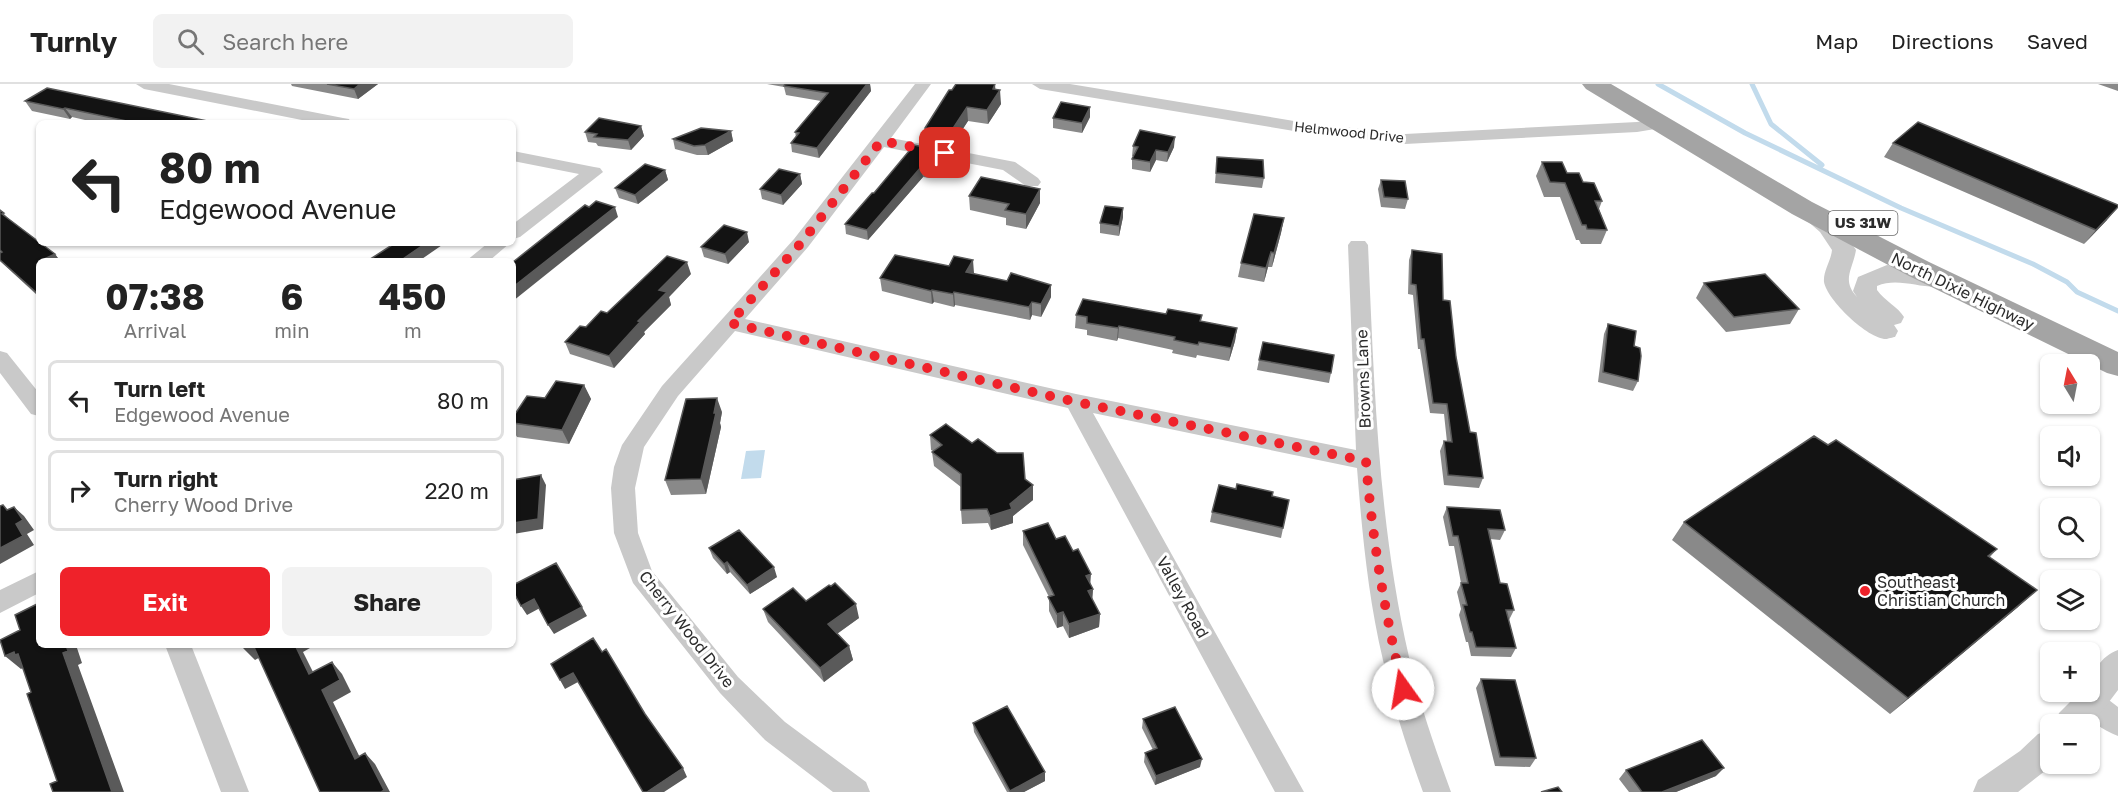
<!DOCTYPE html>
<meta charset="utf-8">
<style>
body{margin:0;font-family:"Golos Text",sans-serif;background:#f2f2f2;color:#222;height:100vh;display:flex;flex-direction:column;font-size:22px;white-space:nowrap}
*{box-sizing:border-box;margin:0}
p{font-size:20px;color:#767676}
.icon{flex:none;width:33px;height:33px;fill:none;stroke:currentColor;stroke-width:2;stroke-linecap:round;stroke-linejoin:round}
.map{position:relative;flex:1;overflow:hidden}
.side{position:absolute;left:36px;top:174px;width:480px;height:390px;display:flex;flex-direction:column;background:#fff;border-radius:9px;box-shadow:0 2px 4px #0004}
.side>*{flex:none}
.guide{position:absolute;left:36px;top:36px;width:480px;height:126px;border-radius:9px;box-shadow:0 2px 4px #0004;background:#fff;color:#222;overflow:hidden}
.needle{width:39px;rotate:350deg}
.tools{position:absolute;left:2040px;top:270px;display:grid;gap:12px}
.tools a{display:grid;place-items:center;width:60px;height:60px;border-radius:9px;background:#fff;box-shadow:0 2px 4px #0004;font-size:30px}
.pin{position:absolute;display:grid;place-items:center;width:51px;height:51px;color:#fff;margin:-26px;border-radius:12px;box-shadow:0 3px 9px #0006}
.me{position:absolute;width:66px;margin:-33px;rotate:347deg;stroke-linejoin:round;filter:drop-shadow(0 0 4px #0008)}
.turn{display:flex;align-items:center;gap:21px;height:126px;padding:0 24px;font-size:27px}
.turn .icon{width:78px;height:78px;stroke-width:2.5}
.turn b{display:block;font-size:42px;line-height:51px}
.eta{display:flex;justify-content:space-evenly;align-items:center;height:102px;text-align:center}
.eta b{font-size:36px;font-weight:700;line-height:42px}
.action{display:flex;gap:12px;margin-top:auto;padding:12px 24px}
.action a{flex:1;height:69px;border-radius:9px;background:#ef222a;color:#fff;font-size:24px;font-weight:700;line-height:69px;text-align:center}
.action a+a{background:#f2f2f2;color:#222}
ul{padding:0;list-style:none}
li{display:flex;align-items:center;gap:18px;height:81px;margin:0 12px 9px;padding:0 12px;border:3px solid #e0e0e0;border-radius:9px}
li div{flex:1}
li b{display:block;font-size:22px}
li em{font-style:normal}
header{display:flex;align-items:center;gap:36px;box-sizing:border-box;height:84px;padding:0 30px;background:#fff;border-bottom:2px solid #e0e0e0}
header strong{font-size:28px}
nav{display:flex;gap:33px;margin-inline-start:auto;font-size:21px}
.search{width:420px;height:54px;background:#f2f2f2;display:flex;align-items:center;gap:15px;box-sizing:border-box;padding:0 21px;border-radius:9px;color:#767676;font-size:22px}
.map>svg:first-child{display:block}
.water{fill:#c2dbec}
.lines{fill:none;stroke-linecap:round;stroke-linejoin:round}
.stream{stroke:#c2dbec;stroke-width:5}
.minor{fill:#c9c9c9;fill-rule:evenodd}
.tertiary{fill:#c9c9c9;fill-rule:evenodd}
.primary{fill:#a4a4a4;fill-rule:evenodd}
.wall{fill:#898989}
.shaded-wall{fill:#5a5a5a}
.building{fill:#131313;stroke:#5a5a5a;stroke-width:1.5}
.route{stroke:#ef222a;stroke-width:10;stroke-dasharray:0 18}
.poi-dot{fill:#ef222a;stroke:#fff;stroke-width:2}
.labels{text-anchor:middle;stroke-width:6;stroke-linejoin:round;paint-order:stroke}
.far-street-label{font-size:14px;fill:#2c2c2c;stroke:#fff}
.shield{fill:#fff;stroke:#6b6b6b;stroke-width:1.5}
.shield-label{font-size:15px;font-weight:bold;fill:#2c2c2c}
.street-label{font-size:16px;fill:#2c2c2c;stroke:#fff}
.poi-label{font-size:16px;fill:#2c2c2c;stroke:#fff;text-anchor:start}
</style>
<header>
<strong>Turnly</strong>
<div class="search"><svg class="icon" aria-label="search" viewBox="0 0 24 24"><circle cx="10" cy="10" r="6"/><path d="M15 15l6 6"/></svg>Search here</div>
<nav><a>Map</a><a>Directions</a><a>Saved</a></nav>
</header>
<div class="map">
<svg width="2118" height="708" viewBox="0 0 2118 708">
<rect width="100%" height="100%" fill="#fff"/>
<path class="water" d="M765 366 761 394 741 395 746 367Z"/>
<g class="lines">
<path class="stream" d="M1658 0 1745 49 1901 124 2033 180 2067 198 2077 208 2118 227
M1752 0 1771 40 1822 81"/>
<path class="minor" d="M136 0H169L343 34 349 35 351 39H317L144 5Z
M915 0H931L891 54 1015 78 1038 94 1041 98 1038 102H1026L1003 86 884 63 808 163 745 235 1076 310 1356 366 1348 161 1351 157H1365L1368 161C1374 299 1378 438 1409 573 1419 619 1435 664 1451 708H1423C1407 664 1393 621 1383 576 1368 513 1362 448 1357 384L1093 329 1304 708H1275L1068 324 735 247 678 312 644 363 635 404 638 449 652 487 738 593 785 638 866 698 870 708H833L765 656 720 609 633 499 614 449 611 404 614 383 622 361 662 302 794 155Z
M1032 0H1070L1300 38 1405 50 1637 38 1661 34 1667 35 1669 39 1667 43 1637 48 1405 60 1300 48 1040 5Z
M513 67 594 83 600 84 603 88 520 153 513 155V140L579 90 513 77Z
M488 159H510L489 177H466Z
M0 267 7 269 39 309V332L31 330 0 289Z
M39 487V509L0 529V506Z
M165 561H191L249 708H221Z
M2091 607 2101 610 2118 623V652C2103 646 2084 634 2077 619L2081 610Z"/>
<path class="tertiary" d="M1808 121C1830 127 1844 148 1856 166 1853 185 1841 196 1857 213L1853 207 1858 193 1887 181 1940 188 1948 191 1952 196 1948 201C1925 208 1901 192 1877 202V206C1885 217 1898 223 1904 233L1901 239 1894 241 1898 247 1895 253C1894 253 1887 255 1886 255 1868 255 1827 216 1824 198 1823 187 1831 177 1832 166L1820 148 1797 128 1800 123Z
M2118 566V606L2090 643V640H2055L2059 629 2080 608H2090C2090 589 2101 572 2118 566Z
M2050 646V680H2054L2018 708H1973L1978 696 2020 667 2038 650Z"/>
<path class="primary" d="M1582 0H1611L1812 118 1929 178 2118 268V292L2107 289 1909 192 1792 130 1586 5Z"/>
</g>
<path class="wall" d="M291 0H378L358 15 292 2Z
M767 0H870L871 7 819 74 792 68 791 59 796 53 795 48 821 17 786 11 784 3Z
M2098 0H2118V7Z
M996 5 1001 20 988 40 968 37 951 63 926 59 925 44Z
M25 17 217 39H98L72 33 70 35 32 27Z
M1090 23V33L1082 49 1053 44V34Z
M641 42 644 52 631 66 598 62 596 59 588 58 585 48Z
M731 47 733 57 708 71H697L675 65 673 55Z
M1893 59 2107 136 2084 160 1884 73Z
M914 61 943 77 930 94 923 93 868 156 846 150 845 140 874 109Z
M1133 62 1174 63 1167 78 1156 76 1150 88 1132 85V75L1133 72H1132Z
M1217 73 1264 94 1262 104 1215 99Z
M1542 78 1567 89 1583 98 1602 117 1599 125 1607 146 1601 160H1581L1579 156H1576L1560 113H1544L1536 92Z
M665 86 668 96 638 120 619 114 615 104Z
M800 90 802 100 783 121 762 115 760 105Z
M1381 96 1408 115 1405 125 1381 123 1378 105Z
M969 112 1040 119 1026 145 1006 141V134L970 126Z
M1123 124V133L1119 152 1100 149V139Z
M0 126 9 135 55 170 60 177H39V213L0 177Z
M1284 134 1281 149 1272 183H1268L1264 198 1238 193 1241 179Z
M749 158 728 180 704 173 701 163Z
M1412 166 1443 216 1456 273 1470 348 1483 394 1479 404 1444 401 1440 367 1444 357 1447 358 1444 330 1430 329 1420 265H1418L1413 211 1408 210 1409 176Z
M974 189 973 190 1051 213 1041 233 1032 231 1030 236 955 221 954 223 934 218 932 220 882 207 880 194Z
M691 190 669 213 671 221 644 248 645 250 614 284 570 270 565 258 607 229Z
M1704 199 1799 225 1790 240 1726 248 1696 214Z
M1166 230 1202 231 1201 237 1237 244 1235 257 1229 277 1197 271 1196 274 1172 269 1173 266 1118 254 1117 257 1087 251V246L1075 244 1076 231Z
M1608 240 1638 297 1633 307 1598 298 1604 250Z
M1259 276 1331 289 1329 299 1257 286Z
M584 301 591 315 569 360 517 353 513 346V333L545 314Z
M722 328 720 339 721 343 706 410 671 411 665 396Z
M930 351 1025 395 1033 416 1013 432V439L991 446 988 439 962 440 961 426V403L934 382 932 368 933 367 931 366Z
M1828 361 1997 465 1990 473 2018 523 1890 630 1672 456 1684 438Z
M1272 412 1289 416 1281 454 1210 438 1212 428Z
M1447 423 1505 446 1500 456 1490 455 1500 499 1514 526 1509 536H1508L1516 564 1511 573 1471 572 1468 558H1466L1459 531 1461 525 1457 508 1461 499 1454 462H1449L1443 433Z
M1023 447 1056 455 1090 501 1093 505 1092 515 1100 530 1099 543 1069 554 1063 542 1057 544 1049 527V513L1023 461Z
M709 464 777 493 750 510 730 488 727 490 713 474Z
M806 517 859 534 837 550 849 562 853 576 824 598 768 538 763 525Z
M1481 595 1536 674 1530 683 1495 682 1476 604Z
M1143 635 1200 683 1155 701 1144 678 1145 669 1153 666 1142 644Z
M973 639 1045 688V697L1024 708H1007L974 648Z
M1626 686 1716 692 1676 708H1629L1619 695Z"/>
<path class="shaded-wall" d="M360 0H378L358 15 354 5Z
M867 0H870L871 7 819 74 817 64Z
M995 0 996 13 1000 6 1001 20 988 40 987 26 993 5Z
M967 23 968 37 951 63 950 49Z
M1090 23V33L1082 49V39Z
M65 24 72 33 70 35 63 25Z
M641 42 644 52 631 66 628 56Z
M731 47 733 57 708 71 705 61Z
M1175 53 1174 63 1167 78 1168 68Z
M1156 66V76L1150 88V78Z
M942 67 943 77 930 94 929 84Z
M921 83 923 93 868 156 867 146Z
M665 86 668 96 638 120 635 111Z
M800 90 802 100 783 121 781 111Z
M1040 105V119L1026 145V130Z
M615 123 618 133 513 217V203Z
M2118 123 2107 136 2084 160 2096 146Z
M1123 124V133L1119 152V142Z
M1284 134 1281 149 1272 183 1274 169Z
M747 148 749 158 728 180 725 170Z
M426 159H445L419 177H400Z
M1271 168 1268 183 1264 198 1266 184Z
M55 170 60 177H43L42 176Z
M973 176 974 189 967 201 966 188Z
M687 178 691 190 669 213 671 221 644 248 645 250 614 284 609 272 638 237 659 206Z
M1051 201V213L1041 233V220Z
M932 206 934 218 932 220 931 207Z
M954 208 955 221 954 223 953 210Z
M1032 218V231L1030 236 1029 223Z
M1119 242 1118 254 1117 257 1118 244Z
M1237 244 1235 257 1229 277 1231 264Z
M584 301 591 315 569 360 562 346Z
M717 314 722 328 720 339 721 343 706 410 701 395Z
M541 391 546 401 543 445 513 450V439Z
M1033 401V416L1013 432V439L991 446 990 432 1010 420Z
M14 423 24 432 34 446 27 450 34 461 0 480V464L16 440Z
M727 478 730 488 727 490 724 480Z
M774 483 777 493 750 510 747 501Z
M1091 490 1090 504 1086 492Z
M1093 505 1092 519 1088 507Z
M2037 506 2018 523 1890 630 1908 614Z
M534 515 540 524 527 531 521 522Z
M856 520 859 534 831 554 828 540Z
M582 523 587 532 554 550 548 541Z
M1063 528V542L1057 544V530Z
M1100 530 1099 543 1069 554V540Z
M66 561H76L82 579 78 581 124 708H112L63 569Z
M249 561H254L264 571 255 576 243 564Z
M295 561H308L310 564 303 568 320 602 309 590Z
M849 562 853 576 824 598 820 584Z
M14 568 18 570 28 581 21 585 5 572Z
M332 578 342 590 351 608 333 618 366 686 355 675 322 606Z
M573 589 578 598 565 605 560 596Z
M365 669 375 680 390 708H381Z
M1202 675 1200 683 1155 701 1156 692Z
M683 684 687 693 664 708H647Z
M1724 684 1716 692 1676 708H1662Z
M1045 688V697L1024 708H1010V707Z"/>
<path class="building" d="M327 0H360L354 5Z
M785 0H867L817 64 791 59 799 49 795 48 828 9 784 2Z
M956 0H995L993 5 1000 6 987 26 967 23 950 49 925 44 949 6H952Z
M47 4 217 39H136L65 24 63 25 25 17Z
M1061 18 1090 23 1082 39 1053 34Z
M599 34 641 42 628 56 594 53 597 50 585 48Z
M1918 38 2118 121V123L2096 146 1893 59Z
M701 44 731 47 705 61 694 62 673 55Z
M1140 46 1175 53 1168 68 1156 66 1150 78 1132 75 1138 63 1133 62Z
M914 61 942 67 929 84 921 83 867 146 845 140 872 109H874Z
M1217 73 1263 76 1264 94 1216 89Z
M1542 78H1562L1567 89H1579L1583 98 1594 99 1602 117H1595L1607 146 1587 145 1586 141H1582L1565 99 1550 98Z
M645 80 665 86 635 111 615 104Z
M779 85 800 90 781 111 760 105Z
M981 93 1040 105 1026 130 1005 126 1009 120 969 112Z
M1381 96 1405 97 1408 115 1384 113Z
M596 117 615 123 513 203V178L585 121 589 123Z
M1105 122 1123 124 1119 142 1100 139Z
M0 126 4 129 2 130 55 170 42 176 43 177H39V211L0 176V169L2 168 0 166Z
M1254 130 1284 134 1274 169 1271 168 1266 184 1241 179Z
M724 141 747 148 725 170 701 163Z
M395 159H426L400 177H378L372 174Z
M1412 166 1442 170 1443 216 1450 217 1456 273 1470 348 1476 349 1483 394 1448 391 1444 357 1452 358 1447 320 1433 319 1424 255H1421L1416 201 1411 200Z
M895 171 949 182 954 172 973 176 966 188 1007 197 1011 189 1051 201 1041 220 1032 218 1029 223 954 208 953 210 932 206 931 207 880 194Z
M667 172 687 178 659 206 667 208 638 237 640 238 609 272 565 258 580 242 586 243 601 227 607 229Z
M1765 190 1799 225 1734 233 1704 199Z
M1083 215 1166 230 1168 225 1202 231 1200 237 1237 244 1231 264 1199 258 1198 261 1174 256 1175 253 1119 242 1118 244 1087 239V233L1076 231Z
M1608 240 1636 247 1634 262 1640 264 1641 272 1638 297 1603 288Z
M1263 258 1334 271 1331 289 1259 276Z
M556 297 584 301 562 346 513 339V333L527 312 545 314Z
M717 314 714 329H716L701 395 665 396 686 315Z
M946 340 972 359 978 355 997 369H1023L1025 395 1033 401 1010 420 1012 425 990 432 987 425 961 426V390L932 368 942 361 930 351Z
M1814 352 1828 361 1836 356 1997 465 1988 472 2037 506 1908 614 1684 438Z
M541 391 538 435 513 439V396Z
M1237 400 1273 408 1272 412 1289 416 1283 444 1212 428 1219 401 1236 405Z
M3 421 7 426 14 423 23 436 16 440 23 452 0 464V422Z
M1447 423 1500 426 1505 446 1488 445 1500 499 1507 500 1514 526H1506L1516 564 1476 563 1472 548H1470L1463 521H1467L1461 499H1468L1458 452H1453Z
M1048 439 1056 455 1065 452 1073 467 1078 465 1091 490 1086 492 1093 505 1088 507 1100 530 1069 540 1063 528 1057 530 1048 513 1054 511 1023 447Z
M739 446 774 483 747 501 727 478 724 480 709 464Z
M556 479 582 523 548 541 534 515 521 522 513 507V501Z
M835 499 856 520 828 540 849 562 820 584 763 525 793 504 806 517 829 501 831 502Z
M39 519V561H66L68 567 63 569 112 708H53L50 700 57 697 27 610 31 608 18 570 15 571 14 568 5 572 0 556 20 546 15 531Z
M593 554 602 568 606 565 645 630 683 684 647 708H643L573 589 560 596 551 580Z
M253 561H295L309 590 332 578 340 596 322 606 355 675 365 669 384 706 381 708H320Z
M1481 595 1515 596 1536 674 1500 673Z
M1007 622 1045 688 1010 707 973 639Z
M1175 623 1202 675 1156 692 1145 669 1157 664 1143 635Z
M1702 656 1724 684 1662 708H1642L1626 686Z
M1558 703 1562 708H1541Z"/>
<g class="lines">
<path class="route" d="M945 69 881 57 801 159 730 239 1076 318 1366 377C1372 454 1385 530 1403 605"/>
</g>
<circle class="poi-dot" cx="1865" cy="507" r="6"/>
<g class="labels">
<g class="far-street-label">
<text transform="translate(1349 48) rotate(6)" y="5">Helmwood Drive</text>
</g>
<rect class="shield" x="1828.5" y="127" width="69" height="24" rx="4.5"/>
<g class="shield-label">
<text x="1863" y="144">US 31W</text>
</g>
<g class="street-label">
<text transform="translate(1963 207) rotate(26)" y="6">North Dixie Highway</text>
<text transform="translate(1363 295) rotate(-92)" y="6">Browns Lane</text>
<text transform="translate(1183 513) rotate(61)" y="6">Valley Road</text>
<text transform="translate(687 545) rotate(52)" y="6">Cherry Wood Drive</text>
</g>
<g class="poi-label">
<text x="1877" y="504">Southeast<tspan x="1877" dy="18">Christian Church</tspan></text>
</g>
</g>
</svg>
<div class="tools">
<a><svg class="needle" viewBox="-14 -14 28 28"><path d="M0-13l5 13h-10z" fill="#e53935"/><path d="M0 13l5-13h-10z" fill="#767676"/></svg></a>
<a><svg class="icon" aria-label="sound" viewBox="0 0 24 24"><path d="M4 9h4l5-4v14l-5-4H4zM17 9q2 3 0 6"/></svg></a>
<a><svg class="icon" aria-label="search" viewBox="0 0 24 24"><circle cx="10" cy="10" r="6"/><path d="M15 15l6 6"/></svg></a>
<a><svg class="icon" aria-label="layers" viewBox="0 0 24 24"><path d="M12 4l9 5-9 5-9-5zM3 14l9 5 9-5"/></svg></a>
<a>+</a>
<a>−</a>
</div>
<div class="pin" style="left:945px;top:69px;background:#d93025"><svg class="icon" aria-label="arrive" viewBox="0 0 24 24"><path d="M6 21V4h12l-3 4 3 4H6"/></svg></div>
<svg class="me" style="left:1403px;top:605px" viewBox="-20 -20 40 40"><circle r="19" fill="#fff"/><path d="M0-13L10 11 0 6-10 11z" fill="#ef222a"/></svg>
<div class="guide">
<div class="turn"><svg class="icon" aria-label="left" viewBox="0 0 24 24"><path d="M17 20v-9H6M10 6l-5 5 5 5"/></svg><div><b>80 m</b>Edgewood Avenue</div></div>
</div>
<section class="side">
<div class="eta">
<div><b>07:38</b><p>Arrival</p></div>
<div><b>6</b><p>min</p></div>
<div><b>450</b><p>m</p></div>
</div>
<ul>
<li><svg class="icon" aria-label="left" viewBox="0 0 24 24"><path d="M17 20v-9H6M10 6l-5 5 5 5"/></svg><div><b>Turn left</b><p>Edgewood Avenue</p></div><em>80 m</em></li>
<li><svg class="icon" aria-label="right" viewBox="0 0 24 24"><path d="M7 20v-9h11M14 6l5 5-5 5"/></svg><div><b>Turn right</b><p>Cherry Wood Drive</p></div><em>220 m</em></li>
</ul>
<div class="action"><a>Exit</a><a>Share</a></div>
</section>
</div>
